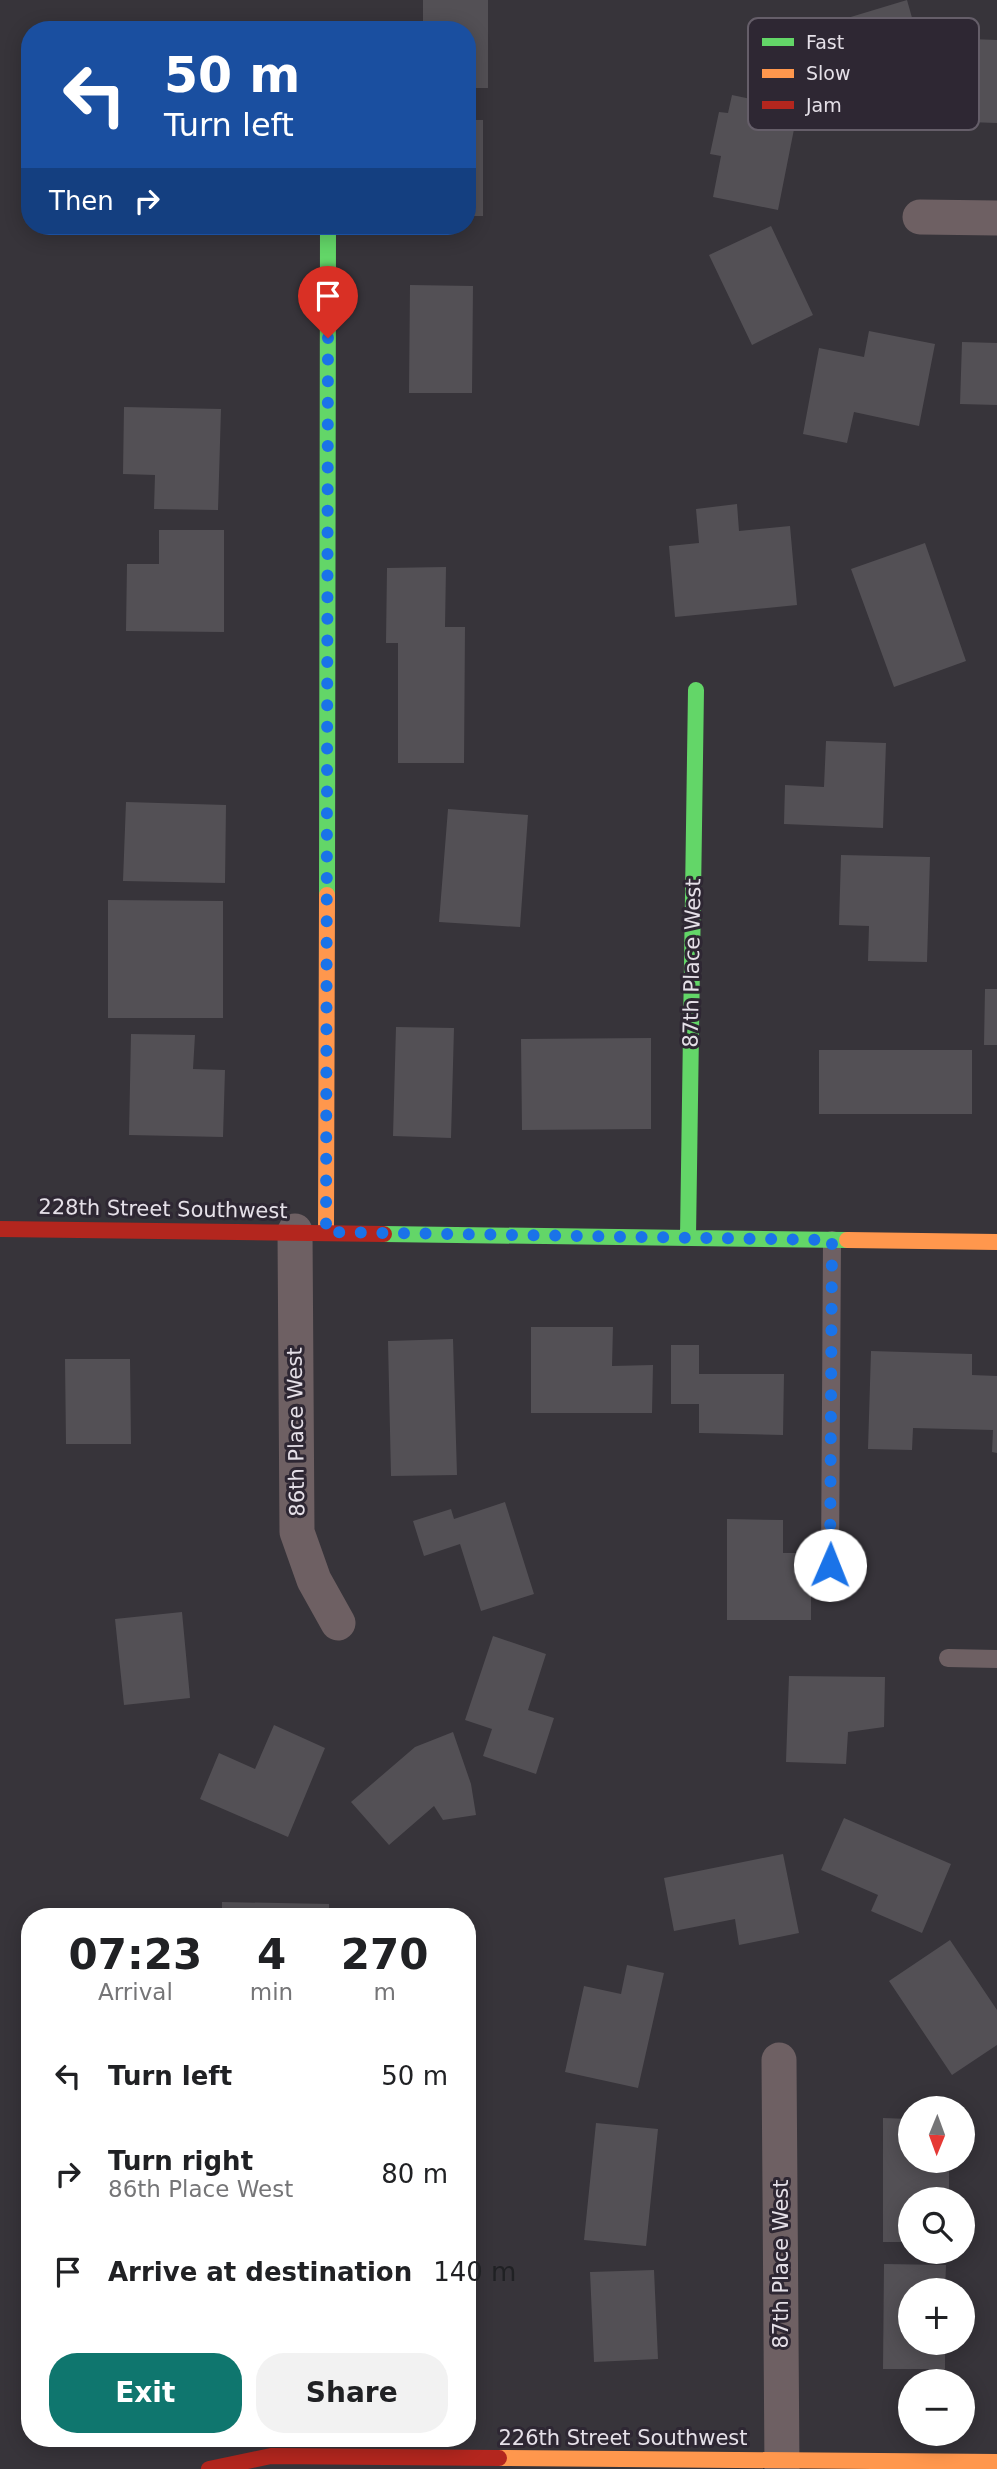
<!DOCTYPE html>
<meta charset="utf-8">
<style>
body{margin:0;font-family:"DejaVu Sans",sans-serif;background:#f2f2f2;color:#202124;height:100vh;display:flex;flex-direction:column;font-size:26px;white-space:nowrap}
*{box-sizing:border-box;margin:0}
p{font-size:23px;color:#757577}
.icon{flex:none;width:38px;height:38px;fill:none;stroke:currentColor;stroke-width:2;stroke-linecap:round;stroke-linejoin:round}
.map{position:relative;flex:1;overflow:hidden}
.panel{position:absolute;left:21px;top:1908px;width:455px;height:539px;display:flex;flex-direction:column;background:#fff;border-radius:28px;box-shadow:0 4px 18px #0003}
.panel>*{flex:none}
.guide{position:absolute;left:21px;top:21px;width:455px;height:214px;border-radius:28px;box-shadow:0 4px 18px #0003;background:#1a4fa0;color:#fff;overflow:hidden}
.needle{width:46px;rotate:181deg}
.fabs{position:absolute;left:898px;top:2096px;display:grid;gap:14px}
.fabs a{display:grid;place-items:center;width:77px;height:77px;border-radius:50%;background:#fff;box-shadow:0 4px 18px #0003;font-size:35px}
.pin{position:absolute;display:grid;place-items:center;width:60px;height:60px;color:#fff;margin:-72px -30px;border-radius:50% 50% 50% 0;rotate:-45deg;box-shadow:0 0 7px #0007}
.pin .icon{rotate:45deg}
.me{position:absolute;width:77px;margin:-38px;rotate:1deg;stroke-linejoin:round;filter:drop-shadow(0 0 5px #0008)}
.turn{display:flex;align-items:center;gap:24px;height:147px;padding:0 28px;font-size:32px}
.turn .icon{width:91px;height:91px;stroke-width:2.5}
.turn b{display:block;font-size:49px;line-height:60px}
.then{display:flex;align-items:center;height:66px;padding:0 28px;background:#0003;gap:14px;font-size:26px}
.eta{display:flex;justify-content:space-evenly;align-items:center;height:119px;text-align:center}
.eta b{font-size:42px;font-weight:800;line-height:49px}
.button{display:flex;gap:14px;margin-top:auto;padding:14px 28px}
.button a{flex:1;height:80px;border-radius:28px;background:#0f766e;color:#fff;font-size:28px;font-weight:800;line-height:80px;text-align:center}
.button a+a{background:#f2f2f2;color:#202124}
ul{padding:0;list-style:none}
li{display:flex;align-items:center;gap:21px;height:98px;padding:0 28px}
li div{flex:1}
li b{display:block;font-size:26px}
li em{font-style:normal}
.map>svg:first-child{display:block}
.building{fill:#535055}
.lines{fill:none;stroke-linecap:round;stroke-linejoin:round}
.lane{stroke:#6e6063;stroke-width:18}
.street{stroke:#6e6063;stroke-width:35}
.fast{stroke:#63d668;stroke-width:16}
.slow{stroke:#ff974d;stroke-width:16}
.jam{stroke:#b3261e;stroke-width:16}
.route{stroke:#1a73e8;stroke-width:12;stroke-dasharray:0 21.6}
.labels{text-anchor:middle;stroke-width:6;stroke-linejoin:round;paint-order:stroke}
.street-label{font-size:21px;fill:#e5e0e8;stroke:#2e2733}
.key{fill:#2e2733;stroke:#655e69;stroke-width:2}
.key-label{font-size:19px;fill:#e5e0e8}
</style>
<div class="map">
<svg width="997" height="2469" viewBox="0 0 997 2469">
<rect width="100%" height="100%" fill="#37343a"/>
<path class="building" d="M423 0H488V88H467V30H423Z
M907 0 933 92 875 110 867 81 829 92 811 29Z
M971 39 997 40V123L968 122Z
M732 95 798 109 778 210 713 197 721 156 710 154 719 112 728 113Z
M467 120H483V216H467Z
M771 226 813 315 752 345 709 255Z
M410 285 473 286 472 393H409Z
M869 331 935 344 919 426 854 412 847 443 803 434 819 348 864 357Z
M962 342 997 343V405L960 404Z
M124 407 221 409 218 510 154 509 155 475 123 474Z
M737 504 739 531 790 526 797 605 675 617 669 546 699 543 696 509Z
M159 530H224V632L126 631 127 564H159Z
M925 543 966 661 894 687 851 569Z
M446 567 445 627H465L464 763H398V643H386L387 568Z
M826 741 886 743 883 828 784 824 785 785 824 787Z
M126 802 226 805 225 883 123 881Z
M448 809 528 815 520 927 439 922Z
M841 855 930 857 927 962 868 961 869 926 839 925Z
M108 900 223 901V1018H108Z
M985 989H997V1045H984Z
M396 1027 454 1028 451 1138 393 1136Z
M131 1034 195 1035 193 1069 225 1070 223 1137 129 1135Z
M651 1038V1129L522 1130 521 1039Z
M819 1050H972V1114H819Z
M531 1327H613L612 1366 653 1365 652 1413H531Z
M453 1339 457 1475 391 1476 388 1341Z
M671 1345H699V1374H784L783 1435 699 1433V1404H671Z
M871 1351 972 1354V1375L997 1376V1453L992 1452 993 1430 913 1428 912 1450 868 1449Z
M65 1359H130L131 1444H66Z
M505 1502 534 1594 481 1611 460 1544 424 1556 413 1521 451 1509 454 1519Z
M727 1519 783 1520V1553H811V1620H727Z
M182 1612 190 1698 124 1705 115 1619Z
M493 1636 546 1654 528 1710 554 1718 536 1774 483 1756 492 1729 465 1720Z
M789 1676 885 1677 884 1727 848 1732 846 1764 786 1762Z
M274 1725 325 1748 288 1837 200 1799 219 1753 255 1769Z
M453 1732 471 1784 476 1815 443 1820 434 1806 389 1845 351 1802 415 1747Z
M844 1818 951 1864 922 1933 871 1911 878 1895 821 1870Z
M783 1854 799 1933 739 1945 735 1919 674 1931 664 1878Z
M222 1902 329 1904V1916H222Z
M950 1940 997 2010V2045L952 2075 889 1981Z
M627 1965 664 1973 638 2088 565 2072 584 1986 621 1994Z
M883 2118 910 2119V2161H949V2200H910V2242H883Z
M596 2123 658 2129 646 2246 584 2240Z
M884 2264 946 2265 945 2291H910V2343H945V2369H883Z
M654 2270 658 2359 594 2362 590 2272Z"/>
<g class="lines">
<path class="lane" d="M830 1565 832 1240
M948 1658 997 1659"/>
<path class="street" d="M920 217 997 218
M295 1231 297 1532 314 1580 338 1623
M779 2060 782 2469"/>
<path class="fast" d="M327 895 328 226
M384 1234 847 1240
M688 1237 696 690"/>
<path class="slow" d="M326 1232 327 895
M847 1240 997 1242
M499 2458 997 2462"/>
<path class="jam" d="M0 1229 384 1234
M209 2469 271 2456 499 2458"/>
</g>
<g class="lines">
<path class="route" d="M328 338 326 1232 832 1240 830 1565"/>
</g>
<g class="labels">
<g class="street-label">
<text transform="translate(692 963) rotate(-89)" y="7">87th Place West</text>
<text transform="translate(163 1209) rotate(1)" y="7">228th Street Southwest</text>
<text transform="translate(296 1432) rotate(-91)" y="7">86th Place West</text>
<text transform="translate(781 2264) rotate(-90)" y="7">87th Place West</text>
<text x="623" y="2445">226th Street Southwest</text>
</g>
</g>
<rect x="748" y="18" width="231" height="112" rx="10" class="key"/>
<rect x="762" y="38" width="32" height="8" fill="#63d668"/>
<rect x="762" y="69" width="32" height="9" fill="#ff974d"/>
<rect x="762" y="101" width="32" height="8" fill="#b3261e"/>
<g class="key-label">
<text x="806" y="49">Fast</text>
<text x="806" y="80">Slow</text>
<text x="806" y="112">Jam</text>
</g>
</svg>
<div class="fabs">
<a><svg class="needle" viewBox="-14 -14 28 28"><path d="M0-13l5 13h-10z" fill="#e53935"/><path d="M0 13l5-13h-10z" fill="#757577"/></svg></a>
<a><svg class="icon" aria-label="search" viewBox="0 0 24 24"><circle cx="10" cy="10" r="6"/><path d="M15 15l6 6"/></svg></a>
<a>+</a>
<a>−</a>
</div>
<div class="pin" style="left:328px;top:338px;background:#d93025"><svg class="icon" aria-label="arrive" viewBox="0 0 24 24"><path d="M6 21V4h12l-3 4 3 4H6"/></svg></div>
<svg class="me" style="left:830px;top:1565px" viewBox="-20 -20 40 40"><circle r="19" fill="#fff"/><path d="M0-13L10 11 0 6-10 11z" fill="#1a73e8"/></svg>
<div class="guide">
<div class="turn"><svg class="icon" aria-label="left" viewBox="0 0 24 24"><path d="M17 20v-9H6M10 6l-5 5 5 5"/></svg><div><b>50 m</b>Turn left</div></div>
<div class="then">Then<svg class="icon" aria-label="right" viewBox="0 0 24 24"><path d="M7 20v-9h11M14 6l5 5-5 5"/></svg></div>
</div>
<section class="panel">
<div class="eta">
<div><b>07:23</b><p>Arrival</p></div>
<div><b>4</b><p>min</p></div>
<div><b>270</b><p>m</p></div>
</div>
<ul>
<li><svg class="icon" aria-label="left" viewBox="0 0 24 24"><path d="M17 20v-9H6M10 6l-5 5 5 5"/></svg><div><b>Turn left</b></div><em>50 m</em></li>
<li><svg class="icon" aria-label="right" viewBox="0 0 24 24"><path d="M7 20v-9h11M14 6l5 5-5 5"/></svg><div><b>Turn right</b><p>86th Place West</p></div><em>80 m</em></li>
<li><svg class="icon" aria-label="arrive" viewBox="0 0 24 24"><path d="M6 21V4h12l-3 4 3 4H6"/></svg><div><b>Arrive at destination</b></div><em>140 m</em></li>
</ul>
<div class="button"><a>Exit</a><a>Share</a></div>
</section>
</div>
